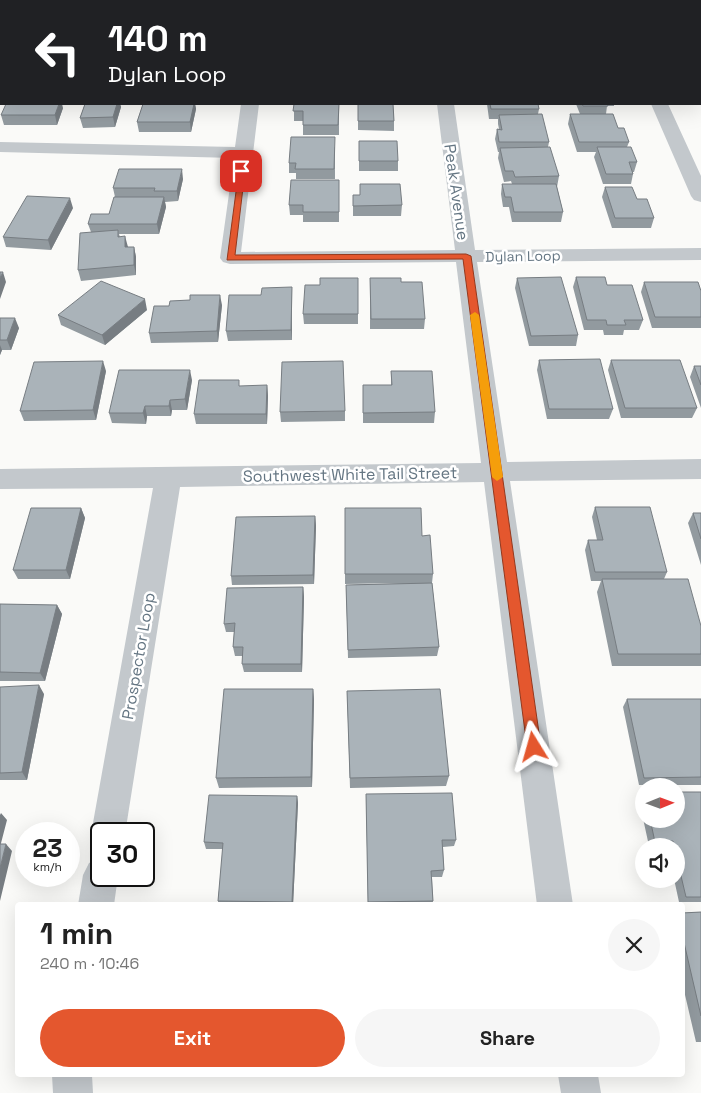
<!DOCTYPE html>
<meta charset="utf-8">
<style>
body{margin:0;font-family:"Space Grotesk",sans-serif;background:#f6f6f6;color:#222;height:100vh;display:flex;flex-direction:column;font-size:19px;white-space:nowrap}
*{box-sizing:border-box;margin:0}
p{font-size:16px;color:#767676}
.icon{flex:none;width:28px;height:28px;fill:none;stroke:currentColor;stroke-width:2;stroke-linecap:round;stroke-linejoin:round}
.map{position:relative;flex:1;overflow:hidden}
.panel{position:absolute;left:15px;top:902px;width:670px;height:175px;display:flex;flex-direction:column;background:#fff;border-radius:5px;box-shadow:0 5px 20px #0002}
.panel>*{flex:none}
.top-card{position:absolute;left:0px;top:0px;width:701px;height:105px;box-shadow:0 5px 20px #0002;background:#202124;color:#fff;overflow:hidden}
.needle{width:32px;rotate:89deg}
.buttons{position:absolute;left:635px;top:778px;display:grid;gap:10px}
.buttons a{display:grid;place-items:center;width:50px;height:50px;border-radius:50%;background:#fff;box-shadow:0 5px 20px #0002;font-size:25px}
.speed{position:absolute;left:15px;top:822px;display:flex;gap:10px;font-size:25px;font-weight:700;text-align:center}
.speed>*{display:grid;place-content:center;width:65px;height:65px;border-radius:50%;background:#fff;box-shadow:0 5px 20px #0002;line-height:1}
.speed small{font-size:12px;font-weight:400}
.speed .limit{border:2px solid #111;border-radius:8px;background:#fff;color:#111}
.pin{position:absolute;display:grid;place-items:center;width:42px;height:42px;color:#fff;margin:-21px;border-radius:10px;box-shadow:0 2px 8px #0006}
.me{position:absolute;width:55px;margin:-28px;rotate:352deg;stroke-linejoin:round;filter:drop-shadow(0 0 4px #0008)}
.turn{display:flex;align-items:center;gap:18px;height:105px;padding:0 25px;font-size:22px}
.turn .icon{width:65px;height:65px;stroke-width:2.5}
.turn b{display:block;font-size:35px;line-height:42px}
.round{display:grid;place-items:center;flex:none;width:52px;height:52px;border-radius:26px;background:#f6f6f6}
.summary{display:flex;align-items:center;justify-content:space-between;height:85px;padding:0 25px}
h1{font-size:30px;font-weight:700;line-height:38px}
.button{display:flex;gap:10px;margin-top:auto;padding:10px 25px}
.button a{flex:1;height:58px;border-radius:30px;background:#e4572e;color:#fff;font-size:20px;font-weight:700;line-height:58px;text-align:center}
.button a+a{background:#f6f6f6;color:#222}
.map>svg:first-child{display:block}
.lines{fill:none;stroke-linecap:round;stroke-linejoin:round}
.minor{fill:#c3c8cc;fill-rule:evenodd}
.wall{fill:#929a9f}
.shaded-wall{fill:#777d82}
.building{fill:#aab3b9;stroke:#777d82}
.route{fill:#e4572e;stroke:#94391e}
.slow{fill:#f59e0b}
.labels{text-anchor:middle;stroke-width:5;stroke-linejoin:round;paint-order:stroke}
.far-street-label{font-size:14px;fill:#657683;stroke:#fff}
.street-label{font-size:16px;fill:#657683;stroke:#fff}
</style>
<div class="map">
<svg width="701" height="1093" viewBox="0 0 701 1093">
<rect width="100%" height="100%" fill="#fafaf8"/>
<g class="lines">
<path class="minor" d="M210 0H224V1H210Z
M700 47H701V57H700Z
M241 104H259L241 252 455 250 437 104H454L475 250 701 248V260L477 262 507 462 701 459V479L510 481 573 905H537L484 482 180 487 125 834H101V848L96 846 91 834 153 488 0 489V469L481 463 456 262 230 264 223 262 220 258 234 158 0 152V142L235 147Z
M651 104H668L701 176V202L694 200 691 196Z
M101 857V876H118L114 905H78L83 875 89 863Z
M52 1075H92L93 1093H53Z
M558 1075H598L601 1093H561Z"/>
</g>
<path class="wall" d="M663 0H700L701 2V29H700V1H663Z
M700 57H701V96L700 94Z
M85 104H120L121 107 115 127 83 128 80 118Z
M143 104H195L196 109 191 132H139L137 122Z
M294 104H393L394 121V131L358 130V104H339V135H303V121H294Z
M487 104H538L539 109 538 114 549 142 548 147 559 176 557 187 563 212 561 222H512L509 207H503L501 194 502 184H512L511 181 504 182 498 158 499 152H498L495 139 497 129H499L498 124V119H489Z
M576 104H614V106H607L606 114 629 142 627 147 637 162 634 172H633V174L631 184H603L594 157 596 152H577L568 124 570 114H580Z
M63 108 57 125H4L1 115Z
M359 141 398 161V171H359Z
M335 147V179H296V173H289V163Z
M183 179 178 201 165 202 166 207 159 234H119L120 237 128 247H134L136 257V275L81 281 78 270 91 232 88 224 109 214 115 197 113 188Z
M339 180V222H303V215H290L289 205Z
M605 187 637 199 654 218 651 228H612L602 197Z
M353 195 402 205 401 216H353Z
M73 208 51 250 6 247 3 237Z
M576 277 607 285 643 320 639 330H624L623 335H604L603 330H584L573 287Z
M358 278V324H304L303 314 320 285Z
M370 278 401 282 425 319 424 329H370Z
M517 278 578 335 576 346H529L515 288Z
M644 282 701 291V328H652L641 292Z
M292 287V340L228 341 226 331Z
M222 305 218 342 151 343 149 333Z
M147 310 105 345 61 325 58 315Z
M0 318 19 328 11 350H2L0 355Z
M539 360 613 409 609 419H547L537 370Z
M611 360 697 408 692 418H621L608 370Z
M694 366H701V408L690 377Z
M106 371 96 420 24 421 20 411Z
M391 371 435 412 434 423H363V385H391Z
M192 380 187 410H172L171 416H147L146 424 112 423 109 413Z
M267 385 268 396 267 424H196L194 414Z
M345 411V421L281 422 280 412Z
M595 507 667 572 664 579 701 626V666H612L597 592 601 581H591L585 550 588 540H597L592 517Z
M81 508 85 518 70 579H18L13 570Z
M345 508 422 536 433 574 432 583 439 647 437 656 348 658 346 585 403 583 345 584Z
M693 513H701V565L688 523Z
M315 516 316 526 314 584 232 585 231 576Z
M303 587 304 597 302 672H244L242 664 243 656H235L233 647 234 632H226L224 624Z
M0 604 57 605 62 614 45 681H0Z
M0 687 44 694 27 780H0Z
M313 689 314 700 312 787 219 788 216 778Z
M347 691 449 776 446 786 350 788Z
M627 699H701V785H639L623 707Z
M701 792V902H679L674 879H676V846H649L639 800 644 793V819H676Z
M366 794 456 840 454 846 443 847 444 870 442 877H432L433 901 432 905H368Z
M297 796 298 803 293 905H219L218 901 223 849H206L204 842Z
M701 912V1042H696L682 982V913Z"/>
<path class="shaded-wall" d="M59 104H62L63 108 57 125 55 115Z
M117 104H120L121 107 115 127 113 117Z
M194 104H195L196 109 191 132 190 122Z
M182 169 183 179 178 201 177 191Z
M164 197 166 207 159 234 157 224Z
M70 198 73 208 51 250 48 240Z
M125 236 128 247V258L125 247Z
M134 247 136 257V275L134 265Z
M3 272 6 282 0 299V278Z
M292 287V340L291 330Z
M220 295 222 305 218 342 217 331Z
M145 299 147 310 105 345 102 335Z
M15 318 19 328 11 350 7 340Z
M0 345 2 350 0 355Z
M103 361 106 371 96 420 93 410Z
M190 370 192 380 187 410 185 399Z
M267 385 268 396 267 424 266 414Z
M170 400 172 410 171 416 169 406Z
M145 406 147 416 146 424 143 413Z
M81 508 85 518 70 579 66 570Z
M315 516 316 526 314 584 313 575Z
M303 587 304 597 302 672 301 664Z
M57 605 62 614 45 681 40 673Z
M39 685 44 694 27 780 22 772Z
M313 689 314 700 312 787 311 777Z
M297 796 298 803 293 905H292V902Z
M1 813 7 820 0 847V815Z
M6 844 12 851 0 901V868Z"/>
<path class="building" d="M114 0H136L135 1H113Z
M143 0H194V1H143Z
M236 0H256V1H274H236Z
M283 0H304V1H283Z
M356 0V1H323Z
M438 0H475L476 1H438Z
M484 0H521V1H484Z
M528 0H565L566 1H528Z
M573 0H611L612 1H574Z
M663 0H700L701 2V20H700V1H664Z
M700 57H701V78H700Z
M6 104H59L55 115H1Z
M85 104H117L113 117 80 118Z
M143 104H194L190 122H137Z
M294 104H339L338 125H303V111H293Z
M358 104H393L394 121H358Z
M490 104H538L539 109H491Z
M582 104H607L608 106H583Z
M542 114 549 142H499L497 129 502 130 499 115Z
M570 114H613L618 128H624L629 142H579Z
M291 137H335L334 169H295L296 163H289Z
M359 141H397L398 161H359Z
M550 147 559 176 515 177 513 171H505L500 148Z
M597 147H631L637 162H629L633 174H606Z
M119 169H182L177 191H154L155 188H113Z
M291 180H339V212H303V205H289Z
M360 184H400L402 205 353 206V195H360Z
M502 184H556L563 212H514L511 197H505Z
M605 187H632L637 199H647L654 218H615Z
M27 196 70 198 48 240 3 237Z
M114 197H164L157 224H88L91 214H109Z
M118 230V237L125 236V247H134V265L78 270 80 233Z
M0 272H3L0 278Z
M561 277 578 335 531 336 517 278Z
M576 277H605L607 285H632L643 320H624L626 325H607L606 320H587Z
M320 278H358V314H303L305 285H320Z
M370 278H401V282H422L425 319H371Z
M101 281 145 299 102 335 58 315Z
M644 282H698L701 291V317H655Z
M292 287 291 330 226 331 229 295H261L262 288Z
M190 295H220L217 331 149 333 154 306H169L170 301 190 300Z
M0 318H15L7 340H0Z
M600 359 613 409H549L539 360Z
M611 360H680L697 408H625Z
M103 361 93 410 20 411 34 362Z
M343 361 345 411 280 412 282 362Z
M694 366H701V385Z
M119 370H190L185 399 170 400 169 406H145L143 413H109Z
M391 371H432L435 412 363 413V385H392Z
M199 380H239V386L267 385 266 414H194Z
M595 507H650L667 572H595L588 540H603Z
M31 508H81L66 570H13Z
M345 508H421L422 536 430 535 433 574H345Z
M693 513H701V539Z
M315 516 313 575 231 576 236 517Z
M602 579H688L701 626V654H618Z
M432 583 439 647 348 650 346 585Z
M303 587 301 664H242L243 647H233L235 623 224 624 227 588Z
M0 604 57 605 40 673 0 672Z
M39 685 22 772 0 773V687Z
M224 689H313L311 777 216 778Z
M440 689 449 776 350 778 347 691Z
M627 699H701V777L644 778Z
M676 792H701V897H686L676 855V846H674L673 841 655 842 650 819H676Z
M452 793 456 840H442L444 870 431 871 433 901 368 902 366 794Z
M209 795 297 796 292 902 218 901 223 843 204 842Z
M0 844H6L0 868Z
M701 912V1016L682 934V913Z"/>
<path class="route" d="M239 169 245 171 235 255 466 254 471 256 541 747 539 751 534 753 529 751 527 747 463 259 227 260Z"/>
<path class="slow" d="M475 312 479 315 503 477 497 481 492 477 470 315Z"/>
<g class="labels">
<g class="far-street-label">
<text transform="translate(523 256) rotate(-1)" y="5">Dylan Loop</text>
</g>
<g class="street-label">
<text transform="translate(457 192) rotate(82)" y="6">Peak Avenue</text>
<text transform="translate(350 474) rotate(-1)" y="6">Southwest White Tail Street</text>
<text transform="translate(138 656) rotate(-80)" y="6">Prospector Loop</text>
</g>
</g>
</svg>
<div class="buttons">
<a><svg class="needle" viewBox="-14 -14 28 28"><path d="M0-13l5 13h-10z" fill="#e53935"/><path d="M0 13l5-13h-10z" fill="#767676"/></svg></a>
<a><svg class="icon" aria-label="sound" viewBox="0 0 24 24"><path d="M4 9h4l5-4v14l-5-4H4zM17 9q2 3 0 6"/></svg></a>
</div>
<div class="speed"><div>23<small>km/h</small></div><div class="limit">30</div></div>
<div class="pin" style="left:241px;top:171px;background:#d93025"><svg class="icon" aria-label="arrive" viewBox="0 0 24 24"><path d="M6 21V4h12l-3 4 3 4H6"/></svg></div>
<svg class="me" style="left:534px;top:747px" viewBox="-20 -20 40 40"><path d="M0-17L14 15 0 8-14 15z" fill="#e4572e" stroke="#fff" stroke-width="4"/></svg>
<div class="top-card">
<div class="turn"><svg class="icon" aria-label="left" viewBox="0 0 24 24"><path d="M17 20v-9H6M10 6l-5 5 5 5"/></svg><div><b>140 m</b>Dylan Loop</div></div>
</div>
<section class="panel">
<div class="summary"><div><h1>1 min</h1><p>240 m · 10:46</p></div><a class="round"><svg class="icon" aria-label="close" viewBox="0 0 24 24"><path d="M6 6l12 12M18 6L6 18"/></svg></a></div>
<div class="button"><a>Exit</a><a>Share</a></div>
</section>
</div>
